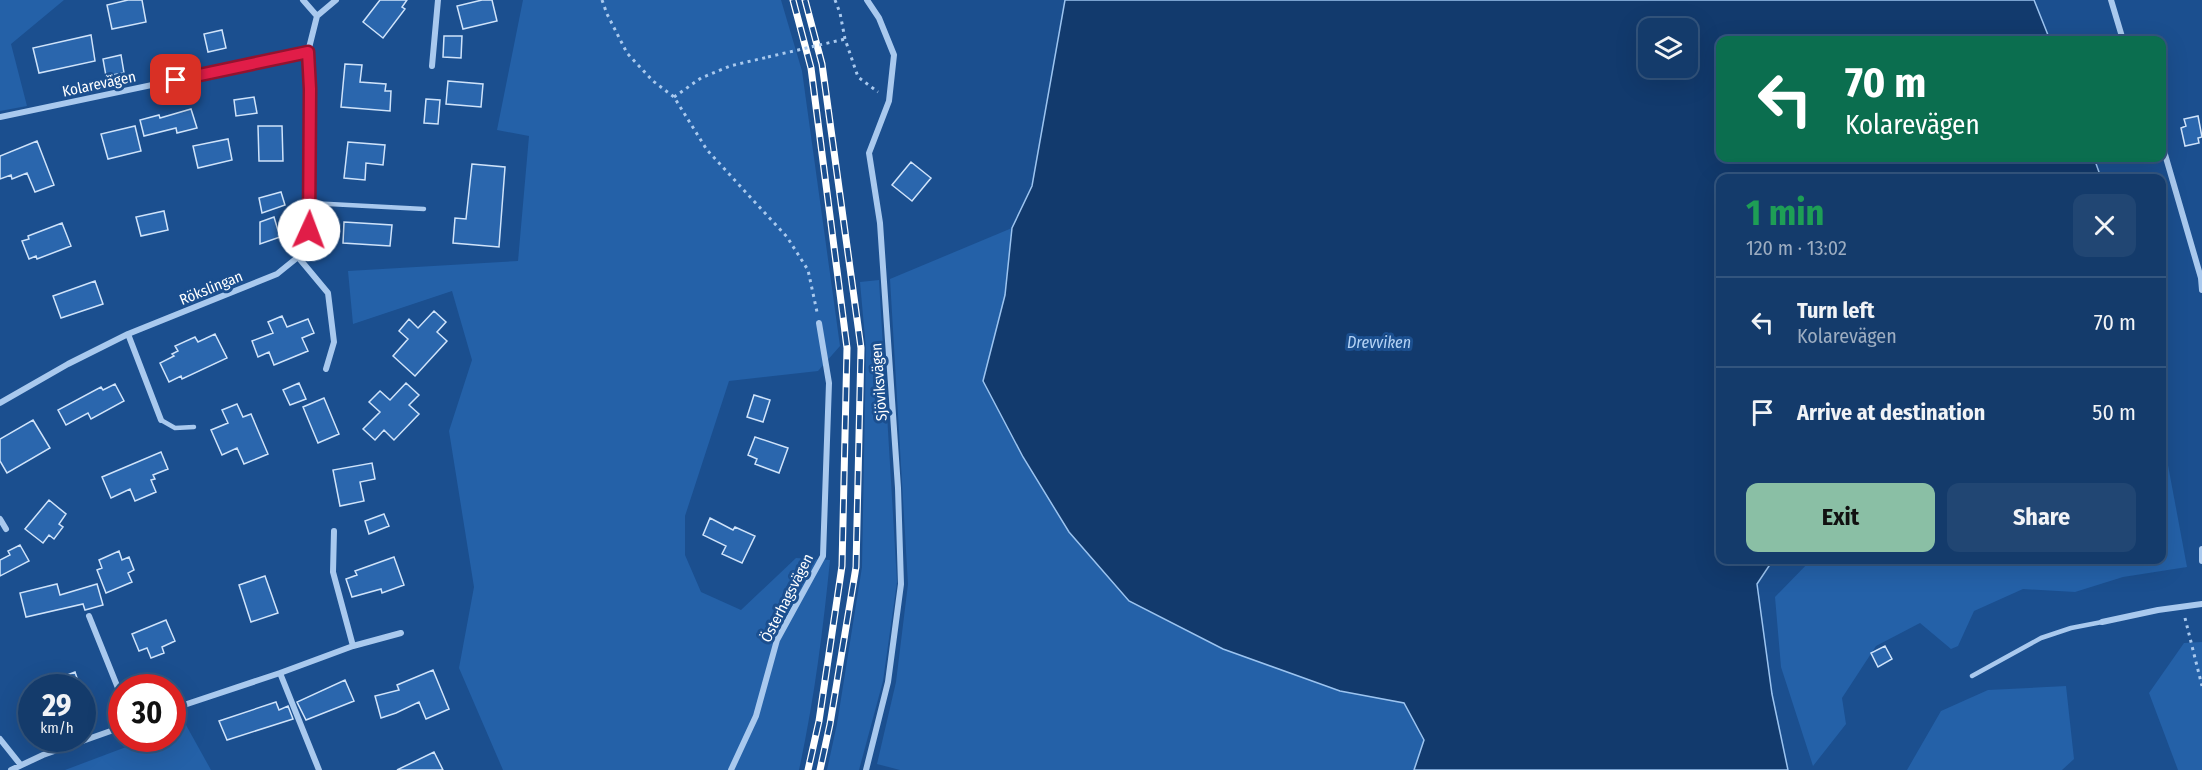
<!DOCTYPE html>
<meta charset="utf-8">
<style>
body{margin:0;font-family:"Fira Sans Condensed",sans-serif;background:#214673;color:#f1f3f6;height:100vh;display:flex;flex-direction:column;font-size:22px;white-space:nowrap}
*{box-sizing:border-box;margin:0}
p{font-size:20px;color:#9dadc1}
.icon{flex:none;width:33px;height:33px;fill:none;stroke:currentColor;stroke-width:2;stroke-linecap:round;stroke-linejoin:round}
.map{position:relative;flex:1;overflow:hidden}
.details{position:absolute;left:1716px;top:174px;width:450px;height:390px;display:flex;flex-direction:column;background:#143b6b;border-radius:12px;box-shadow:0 6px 24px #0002,0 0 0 2px #33557e}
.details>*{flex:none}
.hud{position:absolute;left:1716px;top:36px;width:450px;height:126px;border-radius:12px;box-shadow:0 6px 24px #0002,0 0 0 2px #33557e;background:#0b6e4f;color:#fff;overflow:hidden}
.controls{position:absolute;left:1638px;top:18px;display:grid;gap:12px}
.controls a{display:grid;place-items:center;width:60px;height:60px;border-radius:12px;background:#143b6b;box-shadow:0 6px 24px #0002,0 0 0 2px #33557e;font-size:30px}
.speed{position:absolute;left:18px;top:674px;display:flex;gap:12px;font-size:30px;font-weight:700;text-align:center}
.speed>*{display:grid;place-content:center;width:78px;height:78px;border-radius:50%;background:#143b6b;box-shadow:0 6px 24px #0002,0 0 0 2px #33557e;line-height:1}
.speed small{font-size:15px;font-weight:400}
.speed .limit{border:9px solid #d22;background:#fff;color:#111}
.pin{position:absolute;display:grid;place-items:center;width:51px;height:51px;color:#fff;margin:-26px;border-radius:12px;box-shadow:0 3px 9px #0006}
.me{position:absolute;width:66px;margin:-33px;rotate:2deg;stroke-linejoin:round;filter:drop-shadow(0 0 4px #0008)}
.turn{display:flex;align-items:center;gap:21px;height:126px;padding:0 30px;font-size:27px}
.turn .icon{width:78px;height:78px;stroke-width:2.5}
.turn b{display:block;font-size:42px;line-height:51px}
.round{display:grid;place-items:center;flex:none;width:63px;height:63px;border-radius:12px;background:#214673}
.headline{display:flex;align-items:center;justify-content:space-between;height:102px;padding:0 30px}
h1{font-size:36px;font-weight:700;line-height:45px;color:#1e9e55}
.action{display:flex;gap:12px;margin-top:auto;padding:12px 30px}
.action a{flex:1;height:69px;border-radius:12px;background:#8abfa5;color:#111;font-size:24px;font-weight:700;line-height:69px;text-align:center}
.action a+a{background:#214673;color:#f1f3f6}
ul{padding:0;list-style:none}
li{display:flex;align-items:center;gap:18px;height:90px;padding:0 30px;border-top:2px solid #33557e}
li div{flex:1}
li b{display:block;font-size:22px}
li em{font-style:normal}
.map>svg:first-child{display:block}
.green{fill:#2461a8}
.water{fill:#123a6d;stroke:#9cc4f0;stroke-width:1.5;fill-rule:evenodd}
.building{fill:#2a66ad;stroke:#cfe3fa;stroke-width:1.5}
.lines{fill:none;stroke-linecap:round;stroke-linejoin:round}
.path{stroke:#a9c9ee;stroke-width:3;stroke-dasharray:3 4.5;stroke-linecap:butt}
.lane{stroke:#a9c9ee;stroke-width:4.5}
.street{stroke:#a9c9ee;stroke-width:6}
.rail-casing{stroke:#fff;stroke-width:7}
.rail{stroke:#1b4f8f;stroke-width:4.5;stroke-dasharray:14;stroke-linecap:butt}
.path-bridge{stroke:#a9c9ee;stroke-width:3;stroke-dasharray:3 4.5;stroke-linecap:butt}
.route-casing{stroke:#92132f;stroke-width:15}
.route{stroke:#e11d48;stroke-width:10}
.labels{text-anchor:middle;stroke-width:6;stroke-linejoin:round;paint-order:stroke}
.street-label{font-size:15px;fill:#fff;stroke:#1b4f8f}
.water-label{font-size:16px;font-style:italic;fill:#b5d3f5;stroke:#1b4f8f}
</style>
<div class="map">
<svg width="2202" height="770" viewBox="0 0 2202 770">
<rect width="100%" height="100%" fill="#1b4f8f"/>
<path class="green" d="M0 0H64L11 44 27 106 0 111Z
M523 0H781L802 71 840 346 818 371 729 381 685 516V555L701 592 741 610 796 558 830 560C823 631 814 701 799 770H503L459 668 474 587 449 431 472 360 452 291 353 324 348 271 518 261 529 136 497 130Z
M1012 228 1005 295 983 381 1023 457 1041 485 1591 770H900L877 764 896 682 908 584 890 279Z
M879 280 897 582 883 681 859 770H827L837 724 862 567 866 349 860 282Z
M2162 433 2187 567 2123 577 2075 592 2023 589 1974 611 1958 646 1951 649 1920 623 1876 646 1842 698 1846 724 1813 766 1781 667 1775 597 1811 560H2162Z
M2202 642V770H2178L2149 693 2184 643Z
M2066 686 2074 759 2062 770H1907L1941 711 1988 690Z
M186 725 211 770H65L150 738H172L173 730Z"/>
<path class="water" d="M1065 0H2034L2050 40H1720V158H2094L2100 175 2098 178H1720V560H1773L1757 584 1772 694 1788 770H1414L1424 740 1404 703 1340 691 1223 649 1129 601 1069 532 1023 457 983 381 1005 295 1012 228 1032 186ZM1648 28H1688V68H1648Z"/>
<path class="building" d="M128 0H142L146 22 112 29 107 5Z
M380 0H407L402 7 405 9 383 38 363 22Z
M482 0H492L497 21 463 29 457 6Z
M222 30 226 48 208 52 204 34Z
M91 35 95 61 39 73 33 48Z
M444 36H462L461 58 443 57Z
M121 55 124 73 106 76 103 59Z
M345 64 362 65 360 82 386 84 385 91H391L390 111 341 107Z
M448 81 483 84 481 107 446 104Z
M254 97 257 113 236 116 234 100Z
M426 99 440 100 438 124 424 123Z
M191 109 197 128 177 133 176 128 144 136 140 120 159 115 160 118Z
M2198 116 2202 137 2198 138 2199 143 2185 146 2181 128 2186 126 2184 119Z
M135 126 141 151 108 159 101 134Z
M258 126H282L283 161H259Z
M228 139 232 160 198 168 193 146Z
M37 141 54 185 35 192 27 173 12 179 11 175 0 179V156Z
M348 142 385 145 383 165 366 163 365 180 344 178Z
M911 162 931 178 912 201 892 185Z
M472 164 505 167 499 247 453 243 455 218 466 219Z
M281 192 285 205 262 213 259 198Z
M164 211 168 230 141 236 136 217Z
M274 217 280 237 260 244V222Z
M344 222 392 225 390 246 343 243Z
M62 223 71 246 37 259 36 256 29 259 22 241 29 239 28 236Z
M95 281 103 304 61 318 53 296Z
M434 311 446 322 437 332 447 341 415 376 393 356 408 339 399 331 409 319 418 328Z
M282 316 287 327 308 319 314 333 302 338 308 351 274 365 269 352 258 357 252 341 273 333 268 322Z
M215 334 227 358 182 379 181 376 169 382 160 363 174 356 172 354 178 351 175 346 195 337 198 342Z
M299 383 306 399 290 405 283 390Z
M406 383 419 395 409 405 419 414 394 440 384 430 375 440 363 429 380 412 369 402 380 391 390 400Z
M115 384 124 401 91 419 88 413 66 425 58 410 101 387 103 390Z
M754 395 770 400 763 422 747 417Z
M324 398 339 434 318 443 303 407Z
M237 404 243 417 251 414 268 454 244 464 237 448 222 455 211 430 228 423 222 410Z
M33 420 50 448 7 473 0 461V439Z
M755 437 788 448 779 473 755 464 757 459 748 455Z
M161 452 168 469 153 475 155 479 151 480 156 492 135 501 130 489 111 498 102 477Z
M372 463 375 479 360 482 364 501 340 506 333 470Z
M49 500 66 514 59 524 63 527 54 539 49 535 43 543 25 529Z
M384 514 389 526 369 534 365 521Z
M710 518 733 530 735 527 755 536 742 563 722 554 726 546 703 535Z
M20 545 29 561 0 576V560L10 555 8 551Z
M119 551 122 560 129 557 134 570 128 573 132 582 106 593 97 570 102 568 99 560Z
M394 557 404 585 382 593 381 589 352 597 346 579 357 575 355 571Z
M265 576 278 613 251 622 239 585Z
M57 584 60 595 97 584 103 605 85 610 83 604 26 617 20 593Z
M166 620 175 641 162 647 164 653 151 658 147 648 139 651 132 634Z
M1885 646 1892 659 1878 667 1871 653Z
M433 670 449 709 426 719 419 702 396 713 381 718 375 696 399 690 397 685Z
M75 672 80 687H39L38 686Z
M345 680 354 701 306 720 297 702Z
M276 702 279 710 288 706 293 719 227 740 219 721Z
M434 752 443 770H397Z"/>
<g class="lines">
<path class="path" d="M602 0 607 14 627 53 653 81 674 97 707 150 787 237 808 270 817 312
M835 0 840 13 845 39 858 77 878 92
M674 97 701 78 730 66 768 57
M2185 618 2202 686"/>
<path class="lane" d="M310 203 424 209
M161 420 175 428 194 427
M1972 676 2041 638 2071 628 2102 622"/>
<path class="street" d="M303 0 317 16
M2111 0 2123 40
M432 66 438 0
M0 117 308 52
M2162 144 2201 278 2202 290
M298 257 328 293 334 342 326 369
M128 334 161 420
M0 403 68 364 128 334 277 274 298 257 309 230 310 89 308 52 317 16 336 0
M0 519 6 529
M334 531 333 572 353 646
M2202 549V561
M89 616 122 698
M2102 622 2158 610 2202 604
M280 673 319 770
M172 709 280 673 353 646 401 633
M0 739 20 764
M11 770 43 755 122 727
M731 770 756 716 777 640 823 556 829 383 819 323
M866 770 888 682 901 584 898 488 880 223 869 153 889 101 894 55 879 18 867 0"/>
<defs>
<path id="rail" d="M793 0 811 68 847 348 842 566 819 721 808 770
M805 0 822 64 861 348 856 567 830 724 820 770"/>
</defs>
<use href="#rail" class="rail-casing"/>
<use href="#rail" class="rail"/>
<path class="path-bridge" d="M768 57 845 39"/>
</g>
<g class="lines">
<defs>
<path id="route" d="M176 80 308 52 310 89 309 230"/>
</defs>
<use href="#route" class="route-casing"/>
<use href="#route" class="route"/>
</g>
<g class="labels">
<g class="street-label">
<text transform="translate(99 84) rotate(-12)" y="5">Kolarevägen</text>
<text transform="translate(211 288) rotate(-22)" y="5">Rökslingan</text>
<text transform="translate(879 382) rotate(-94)" y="5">Sjöviksvägen</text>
<text transform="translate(787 598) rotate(-63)" y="5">Österhagsvägen</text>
</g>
<g class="water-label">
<text x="1379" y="348">Drevviken</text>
</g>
</g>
</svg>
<div class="controls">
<a><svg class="icon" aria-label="layers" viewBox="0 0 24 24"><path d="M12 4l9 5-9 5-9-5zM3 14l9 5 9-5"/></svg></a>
</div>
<div class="speed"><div>29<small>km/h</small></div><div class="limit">30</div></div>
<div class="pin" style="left:176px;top:80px;background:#d93025"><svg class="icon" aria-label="arrive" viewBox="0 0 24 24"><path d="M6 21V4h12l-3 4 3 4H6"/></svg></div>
<svg class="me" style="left:309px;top:230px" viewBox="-20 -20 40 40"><circle r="19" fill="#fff"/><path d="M0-13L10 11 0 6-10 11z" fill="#e11d48"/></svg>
<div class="hud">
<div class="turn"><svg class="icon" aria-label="left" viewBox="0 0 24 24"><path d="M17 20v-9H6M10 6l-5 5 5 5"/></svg><div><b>70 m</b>Kolarevägen</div></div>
</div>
<section class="details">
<div class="headline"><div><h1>1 min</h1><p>120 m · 13:02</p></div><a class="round"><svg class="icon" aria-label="close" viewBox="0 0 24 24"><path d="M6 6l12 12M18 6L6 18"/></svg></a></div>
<ul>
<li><svg class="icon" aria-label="left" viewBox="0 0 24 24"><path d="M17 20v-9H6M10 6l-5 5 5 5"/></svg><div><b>Turn left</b><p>Kolarevägen</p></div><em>70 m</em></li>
<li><svg class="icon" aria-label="arrive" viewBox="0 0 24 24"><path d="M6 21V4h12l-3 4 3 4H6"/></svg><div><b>Arrive at destination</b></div><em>50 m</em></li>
</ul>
<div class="action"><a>Exit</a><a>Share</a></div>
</section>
</div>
